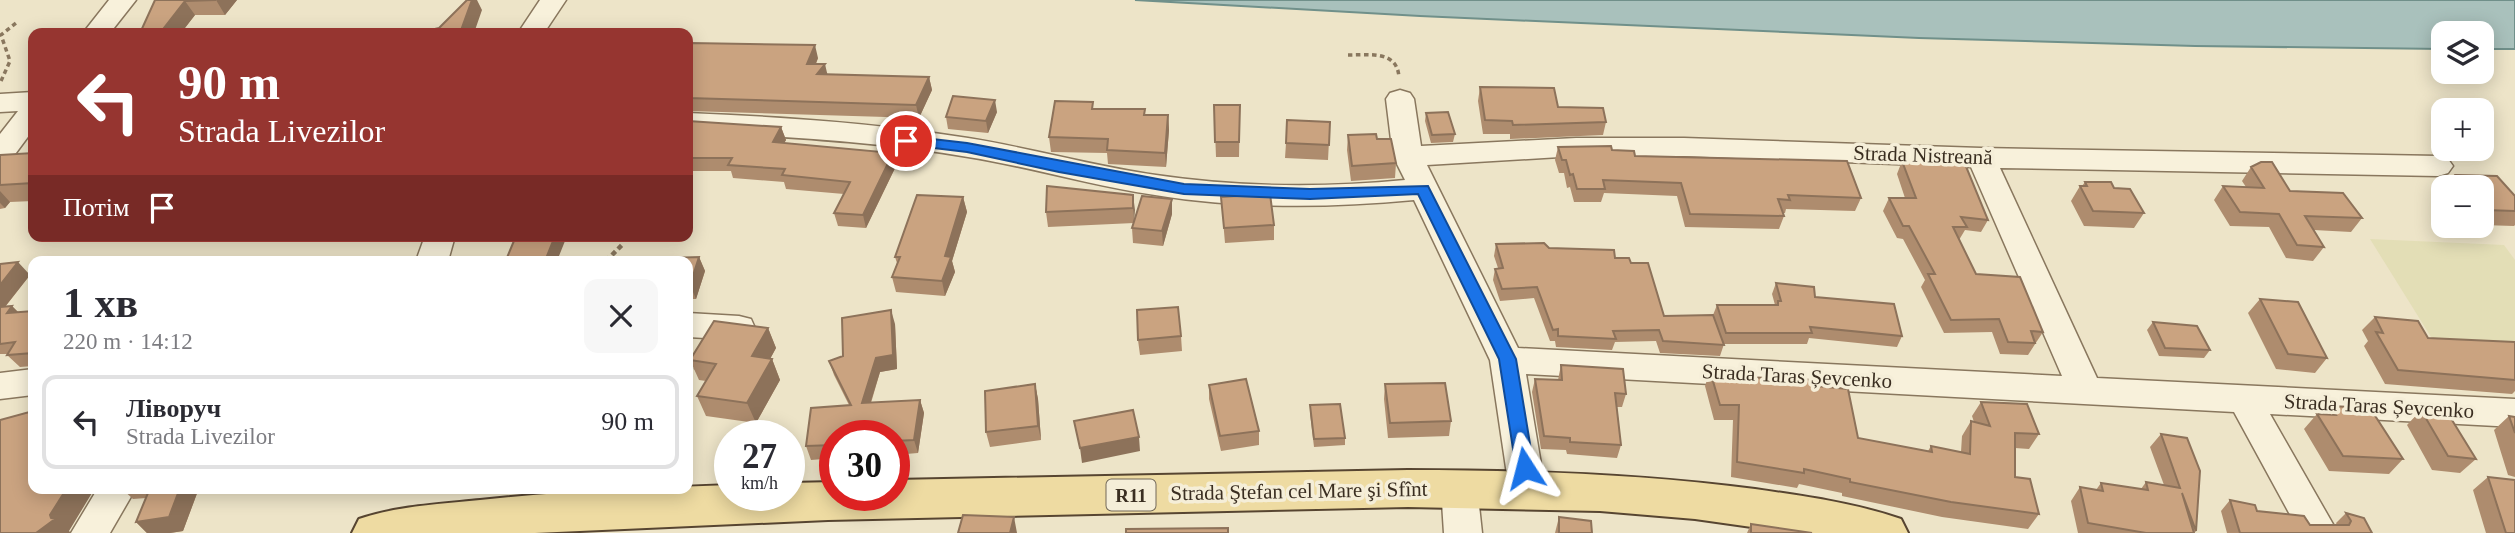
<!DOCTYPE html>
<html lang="uk">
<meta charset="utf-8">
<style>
body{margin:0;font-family:Georgia,serif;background:#f7f7f7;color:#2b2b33;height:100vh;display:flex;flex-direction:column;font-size:26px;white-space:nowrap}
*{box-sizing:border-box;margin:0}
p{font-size:23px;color:#7c7c81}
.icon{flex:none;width:38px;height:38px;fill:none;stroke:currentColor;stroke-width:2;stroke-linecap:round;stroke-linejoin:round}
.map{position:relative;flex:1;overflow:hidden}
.sheet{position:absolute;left:28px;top:256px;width:665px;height:238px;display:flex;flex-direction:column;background:#fff;border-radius:14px;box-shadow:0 4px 18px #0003}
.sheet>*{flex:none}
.guide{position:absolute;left:28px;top:28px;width:665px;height:214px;border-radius:14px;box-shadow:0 4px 18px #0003;background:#963530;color:#fff;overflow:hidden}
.controls{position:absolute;left:2431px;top:21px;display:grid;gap:14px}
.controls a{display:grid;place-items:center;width:63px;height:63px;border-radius:14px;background:#fff;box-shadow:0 4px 18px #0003;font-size:35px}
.speed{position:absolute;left:714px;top:420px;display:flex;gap:14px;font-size:35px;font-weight:700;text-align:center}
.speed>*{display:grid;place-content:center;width:91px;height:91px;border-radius:50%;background:#fff;box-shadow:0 4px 18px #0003;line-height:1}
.speed small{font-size:18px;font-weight:400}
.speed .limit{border:10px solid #d22;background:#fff;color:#111}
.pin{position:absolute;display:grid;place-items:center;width:60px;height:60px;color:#fff;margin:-30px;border:4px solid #fff;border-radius:50%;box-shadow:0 2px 7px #0007}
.me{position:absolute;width:77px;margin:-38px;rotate:351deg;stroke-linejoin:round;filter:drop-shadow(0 0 5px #0008)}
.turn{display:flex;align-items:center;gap:24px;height:147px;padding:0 35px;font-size:32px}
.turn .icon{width:91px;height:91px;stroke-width:2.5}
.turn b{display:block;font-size:49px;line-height:60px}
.then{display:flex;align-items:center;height:66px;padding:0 35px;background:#0003;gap:14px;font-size:26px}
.round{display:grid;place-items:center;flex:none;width:74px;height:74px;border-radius:14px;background:#f7f7f7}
.head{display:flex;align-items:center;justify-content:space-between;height:119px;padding:0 35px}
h1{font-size:42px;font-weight:700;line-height:52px}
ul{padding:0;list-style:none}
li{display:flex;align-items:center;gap:21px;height:94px;margin:0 14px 10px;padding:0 21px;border:4px solid #e1e1e2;border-radius:14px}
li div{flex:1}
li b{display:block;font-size:26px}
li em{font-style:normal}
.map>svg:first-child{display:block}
.farmland{fill:#e3deb6}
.water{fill:#a9c1bc;stroke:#70908a;stroke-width:2}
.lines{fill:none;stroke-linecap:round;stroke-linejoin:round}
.street-casing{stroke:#89775e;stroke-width:3}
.primary-casing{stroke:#574531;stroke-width:4}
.path-far1{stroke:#89775e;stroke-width:3.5;stroke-dasharray:4.5 3.5;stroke-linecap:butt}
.path{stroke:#89775e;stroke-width:4.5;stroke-dasharray:5 3.5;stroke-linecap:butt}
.street{fill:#f8f1db;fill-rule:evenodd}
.primary{fill:#eedba2;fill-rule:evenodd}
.wall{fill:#ae8c6e}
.shaded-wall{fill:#8d725a}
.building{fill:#caa380;stroke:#8d725a;stroke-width:2}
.route{fill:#1a73e8;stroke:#114b97;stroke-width:2}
.labels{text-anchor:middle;stroke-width:7;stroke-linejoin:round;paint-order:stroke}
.shield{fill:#f5eed8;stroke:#726858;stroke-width:2}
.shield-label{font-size:19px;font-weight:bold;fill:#3a2e21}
.street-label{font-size:21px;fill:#3a2e21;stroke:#f5eed8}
</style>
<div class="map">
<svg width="2515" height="533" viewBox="0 0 2515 533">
<rect width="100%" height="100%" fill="#ede4c8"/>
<path class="farmland" d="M2370 239 2504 245 2515 260V353H2441Z"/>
<path class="water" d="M1135 0H2515V49H2482V33H2443V49L2195 46 1919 38 1420 16Z"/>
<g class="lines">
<defs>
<path id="street" d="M109 0H136L110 33H83Z
M540 0H566L544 33H518Z
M1400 90 1410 93 1414 99 1421 146 1576 138H1684L1981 148 2438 156 2448 159 2453 166 2448 173 2438 176 2000 168 2097 378 2515 399V427L2270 414 2338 533H2300L2234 412 1526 374 1545 488 1540 499 1527 503 1514 499 1509 488 1490 360 1414 200C1329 208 1240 209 1155 195 1092 186 1031 167 968 157 875 141 781 137 688 131V113C782 117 876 123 968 138 1031 148 1093 166 1156 175 1237 187 1323 188 1405 180L1393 156 1386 99 1390 93ZM1576 156H1684L1971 167 2062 376 1518 348 1427 165Z
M33 92V130L10 161 0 164V134L18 111 0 112V94Z
M425 236H455L448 261H416Z
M688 313 739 316 751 319 755 328 751 337 739 340 688 337Z
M33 369V395L0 399V373Z
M1459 472 1472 476 1477 487 1482 533H1444L1441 487 1446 476Z
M98 488H136L110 533H71Z"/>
<path id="primary" d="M1408 470C1524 470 1639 474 1755 489 1803 496 1855 503 1901 519L1908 533H1794L1695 519 1600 511 1408 507 828 520 535 533H352L359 519C397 506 440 504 480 500 563 491 648 488 730 485V495H789V483L835 482V495H894V480Z"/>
</defs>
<use href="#street" class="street-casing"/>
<use href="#primary" class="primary-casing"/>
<path class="path-far1" d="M1348 55C1369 55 1397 50 1399 77
M1 81 10 61 1 35 16 23"/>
<path class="path" d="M606 261 623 244
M688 373 694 367 699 368"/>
<use href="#street" class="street"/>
<use href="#primary" class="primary"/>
</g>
<path class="wall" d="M155 0H237L225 15H195L181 33H140Z
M688 46 818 58 816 64 828 75 929 77 932 90 919 118 688 111Z
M1480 87 1558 107 1606 122 1603 135 1510 139V134H1483L1478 101Z
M1214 105H1240L1239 157H1216Z
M1094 109 1145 115H1168L1169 130 1166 167 1108 164 1107 153 1051 152 1049 137Z
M997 112 988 133 948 129 946 117Z
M1426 113 1455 134 1453 142 1431 143 1425 121Z
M688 121 781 127 786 140 784 143 893 153 896 166 866 228 838 226 834 213 844 194 786 189 784 182 733 178 731 171H688Z
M1330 122 1328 160 1285 158 1286 143Z
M1348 135 1377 139 1396 163 1395 178 1351 181 1347 150Z
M1558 147 1612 150 1635 156 1861 198 1855 211 1786 209 1785 213H1782L1784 216 1779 229 1685 227 1677 196 1604 193 1601 202H1574L1570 187 1567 188 1564 173H1559L1555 160Z
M33 153V201L10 202 5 208 0 209V155Z
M1902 161 1988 220 1981 232 1965 230 1959 240 1976 274 2043 332 2028 355 2000 354 1992 332 1944 333 1921 287 1925 280 1903 239 1897 238 1883 211 1889 198H1905L1897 174Z
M2251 167 2290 191 2362 218 2351 232 2314 230 2324 247 2313 261 2286 258 2269 227 2230 226 2214 200 2223 186 2246 187 2242 181Z
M2456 175 2515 196V225L2514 226 2482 225V187H2446Z
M2085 182 2114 188 2144 213 2134 228 2084 226 2071 201 2080 186H2082Z
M1133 195 1134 221 1172 199V214L1163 246 1133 243 1132 228 1134 223 1048 227 1046 212Z
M963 197 967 212 952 261 955 272 945 296 896 292 892 277 897 263 895 257Z
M1221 197 1274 225V240L1225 243Z
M1496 244 1549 248 1615 258 1631 263 1664 316 1713 315 1717 305H1775L1772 294 1776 283 1815 297 1902 336 1897 347 1809 338 1807 344H1724L1720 356 1660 353 1656 341 1615 342 1612 350 1556 347 1555 341H1550L1534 298 1500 301 1493 280 1495 269 1498 268 1494 256Z
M699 257 705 271 696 299H688V261Z
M0 264 30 275 5 307 12 306 18 312 33 311V366L20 367 7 355 8 354H0Z
M2260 299 2327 358 2315 373 2276 369 2248 313Z
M2375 317 2428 338 2515 342V391L2512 394 2385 384 2364 346 2368 341 2362 330Z
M2153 322 2210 350 2204 358 2159 356 2147 330Z
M895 324 897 369 880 372 871 403 920 400 924 413 918 453 894 455V436H835V458L811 460 806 446 849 405 834 375 829 361 843 356Z
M768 328 776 348 770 359H772L780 380 756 423 706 416 697 396 706 381 699 380 690 360Z
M1181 336 1182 351 1140 355 1138 340Z
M1561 365 1626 394 1622 407H1617L1621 445 1617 458 1567 454 1566 450 1541 449 1532 392 1535 379 1558 380Z
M1710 371 1745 377 1817 386 1858 438 1928 451 1931 446 1961 452 1962 436 1971 421 1974 422 1972 416 1981 402 2039 434 2029 449 2015 448V477L2039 514 2028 529 1942 517 1842 496V493L1799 484 1797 488 1731 477 1733 420H1714L1705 386Z
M1035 384 1038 399 1041 440 990 447 986 432Z
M1385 384 1451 421 1449 436 1388 438 1384 399Z
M1209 385 1259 431V445L1221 451 1209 399Z
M1310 405 1345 438V445L1314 447 1310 413Z
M2331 406 2403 459 2389 474 2329 471 2304 429 2317 414H2324Z
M2421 410 2476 459 2460 473 2432 470 2407 425Z
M2509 416 2515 417V477L2508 475 2494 430Z
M2161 434 2196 531 2194 533H2078L2071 501 2080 487 2096 490 2101 483 2141 489 2146 482 2164 485 2150 447Z
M2488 477 2515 533H2486L2473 490Z
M121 488H199L183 531 170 533H147L136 522 146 498 133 499Z
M2230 500 2257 511 2310 525H2337L2336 523 2346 513 2372 533H2227L2221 511Z
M1559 517 1592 533H1555Z
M1751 524 1812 533H1747Z"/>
<path class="shaded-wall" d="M216 0H237L225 15Z
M472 0H477L482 10 474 33H460Z
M185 1 195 15 181 33H160Z
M815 45 818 58 810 77 807 64Z
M825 64 828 77 817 74Z
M929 77 932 90 919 118 916 105Z
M995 100 997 112 988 133 986 121Z
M1168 115 1169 130 1166 167 1165 153Z
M781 127 786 140 777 155 773 142Z
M893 153 896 166 866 228 863 215Z
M0 191 10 202 5 208 0 203Z
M1133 195 1135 210 1134 223 1133 208Z
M963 197 967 212 952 261 955 272 945 296 942 281 945 256Z
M1172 199V214L1163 246 1162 231Z
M555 236H567L557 261H545Z
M699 257 705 271 696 299 690 285Z
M18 262 30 275 0 313V285Z
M12 306 25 319 7 313Z
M891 310 895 324 897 369 880 372 866 417 862 403Z
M768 328 776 348 760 377 752 356Z
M772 359 780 380 756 423 747 403Z
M1035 384 1038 399 1041 440 1038 426Z
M920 400 924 413 918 453 914 440Z
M1139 437 1140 451 1082 463 1080 448Z
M67 488H95L69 531 71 533H36L51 518 50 515Z
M180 488H199L183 531 170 533H147L136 522Z
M1014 517 1017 533H1010Z"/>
<path class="building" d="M155 0H216L185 1 160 33H140Z
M467 0H472L460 33H431L435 29 439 28Z
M597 32H636L635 33H597Z
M690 43 815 45 807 64H825L817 74 929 77 916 105 688 98V46Z
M1480 87 1554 88 1558 107 1603 108 1606 122 1513 125 1512 121 1485 120Z
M953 96 995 100 986 121 946 117Z
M1055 101 1093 102 1092 109H1145L1144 115H1168L1165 153 1107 150 1108 139 1049 137Z
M1214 105H1240L1239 142H1215Z
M1448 112 1455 134 1432 135 1426 113Z
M1287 120 1330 122 1329 145 1286 143Z
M688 121 781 127 773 142 893 153 863 215 834 213 850 182 782 175 785 169 728 165 732 158H688Z
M1376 134 1377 139H1391L1396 163 1352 166 1348 135Z
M1611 146 1612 150 1634 151 1635 156 1847 161 1861 198 1788 195 1790 200 1778 199 1784 216 1690 214 1681 183 1603 180 1605 189H1577L1573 174 1570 175 1566 160H1562L1558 147Z
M33 153V183L0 185V155Z
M1902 161 1965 164 1988 220 1961 217 1967 227H1953L1976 274 2020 277 2043 332 2031 331 2035 343 2008 342 1999 319 1951 320 1928 274H1935L1909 226H1903L1889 198H1916Z
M2261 162H2272L2290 191 2343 193 2362 218 2305 216 2324 247 2297 245 2279 214 2240 212 2223 186 2264 188 2251 167Z
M2456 175 2497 176 2515 196V211L2485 210 2482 205V187H2467Z
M2085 182H2111L2114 188 2130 189 2144 213 2093 211 2080 186H2087Z
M1047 186 1133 195V208L1046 212Z
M1270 194 1274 225 1224 228 1221 197Z
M917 195 963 197 945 256 951 257 942 281 892 277 900 257H895Z
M1142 196 1172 199 1162 231 1132 228Z
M516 236H555L545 261H495L506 260Z
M1544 243 1549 248 1614 250 1615 258H1629L1631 263H1648L1664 316 1713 315 1724 345 1663 341 1659 330 1613 331 1616 339 1558 336V329L1553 330 1537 287 1502 289 1495 269 1503 268 1496 244Z
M699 257 690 285H688V261H574Z
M18 262 0 285V264Z
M1776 283 1814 287 1815 297 1894 304 1902 336 1810 327 1812 333H1726L1717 305H1778V301H1781Z
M2260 299 2298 302 2327 358 2288 354Z
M12 306 7 313 33 311V353L7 355 15 342 0 344V307Z
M1178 307 1181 336 1138 340 1137 310Z
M891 310 893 355 876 358 862 403 920 400 914 440 894 441V436H835V445L806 446 811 408 851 405 829 361 843 356 842 318Z
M2375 317 2418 321 2428 338 2515 342V380L2398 370 2376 332 2383 333Z
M714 321 768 328 752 356 772 359 747 403 697 396 716 364 690 360Z
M2153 322 2197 326 2210 350 2165 348Z
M1561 365 1623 369 1626 394 1615 393 1621 445 1570 442V438L1544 436 1535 379 1562 380Z
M1710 371 1738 373 1745 377 1816 380 1817 386 1848 389 1858 438 1932 452 1931 446 1970 454 1971 421 1990 426 1981 402 2027 404 2039 434 2015 433V477L2030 479 2039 514 1951 502 1850 482V479L1804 469V473L1737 462 1739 405H1720Z
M1246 379 1259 431 1220 436 1209 385Z
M1445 383 1451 421 1390 423 1385 384Z
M1035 384 1038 426 986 432 985 391Z
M1340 404 1345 438 1314 439 1310 405Z
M2331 406 2370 408 2403 459 2343 456 2317 414 2336 415Z
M1133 410 1139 437 1080 448 1074 421Z
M2421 410 2447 412 2476 459 2448 456Z
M33 411V488H67L50 515 51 518 55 519 36 533H0V420Z
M2509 416 2515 417V433Z
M2161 434 2187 438 2200 471 2196 531 2182 493 2194 533H2146L2088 523 2080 487 2103 491 2101 483 2148 490 2146 482 2180 488Z
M2488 477 2515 480V533H2506Z
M150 488H180L169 517 136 522Z
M2230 500 2255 505 2257 511 2304 516 2310 525H2349L2351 521 2346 513 2364 518 2372 533H2240Z
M963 515 1014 517 1010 533H958Z
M1559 517 1591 521 1592 533H1559Z
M1751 524 1812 533H1751Z
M1228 528V533H1126V529Z"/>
<path class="route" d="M906 136 967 143 1184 184 1310 189 1428 186 1516 359 1534 468 1531 473 1525 475 1518 473 1516 468 1499 359 1418 194 1310 199 1184 194 1059 172 967 152 901 144 899 141Z"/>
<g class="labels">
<rect class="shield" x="1106.5" y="479.5" width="49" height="31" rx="5"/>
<g class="shield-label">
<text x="1131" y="502">R11</text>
</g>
<g class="street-label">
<text transform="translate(1923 155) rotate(2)" y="7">Strada Nistreană</text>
<text transform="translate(1797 376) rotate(3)" y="7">Strada Taras Șevcenko</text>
<text transform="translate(2379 406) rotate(3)" y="7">Strada Taras Șevcenko</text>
<text transform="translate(1299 491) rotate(-1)" y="7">Strada Ştefan cel Mare şi Sfînt</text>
</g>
</g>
</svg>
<div class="controls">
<a><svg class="icon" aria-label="layers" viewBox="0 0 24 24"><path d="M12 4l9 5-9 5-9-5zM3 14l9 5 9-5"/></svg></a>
<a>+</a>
<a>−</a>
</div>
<div class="speed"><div>27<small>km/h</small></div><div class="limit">30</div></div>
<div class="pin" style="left:906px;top:141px;background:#d93025"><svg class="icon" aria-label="arrive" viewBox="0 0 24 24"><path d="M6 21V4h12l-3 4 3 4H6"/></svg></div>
<svg class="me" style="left:1525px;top:468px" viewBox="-20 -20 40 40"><path d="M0-17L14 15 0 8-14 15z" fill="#1a73e8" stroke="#fff" stroke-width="4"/></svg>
<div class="guide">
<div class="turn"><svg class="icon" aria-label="left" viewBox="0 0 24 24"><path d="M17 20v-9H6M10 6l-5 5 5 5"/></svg><div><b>90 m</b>Strada Livezilor</div></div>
<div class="then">Потім<svg class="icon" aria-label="arrive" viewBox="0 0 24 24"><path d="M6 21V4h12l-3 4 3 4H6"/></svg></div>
</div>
<section class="sheet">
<div class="head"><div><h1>1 хв</h1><p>220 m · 14:12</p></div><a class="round"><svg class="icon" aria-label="close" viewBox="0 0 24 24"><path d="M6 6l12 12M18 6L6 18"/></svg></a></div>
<ul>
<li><svg class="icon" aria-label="left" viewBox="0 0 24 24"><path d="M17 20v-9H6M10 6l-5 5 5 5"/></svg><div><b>Ліворуч</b><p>Strada Livezilor</p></div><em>90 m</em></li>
</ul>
</section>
</div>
